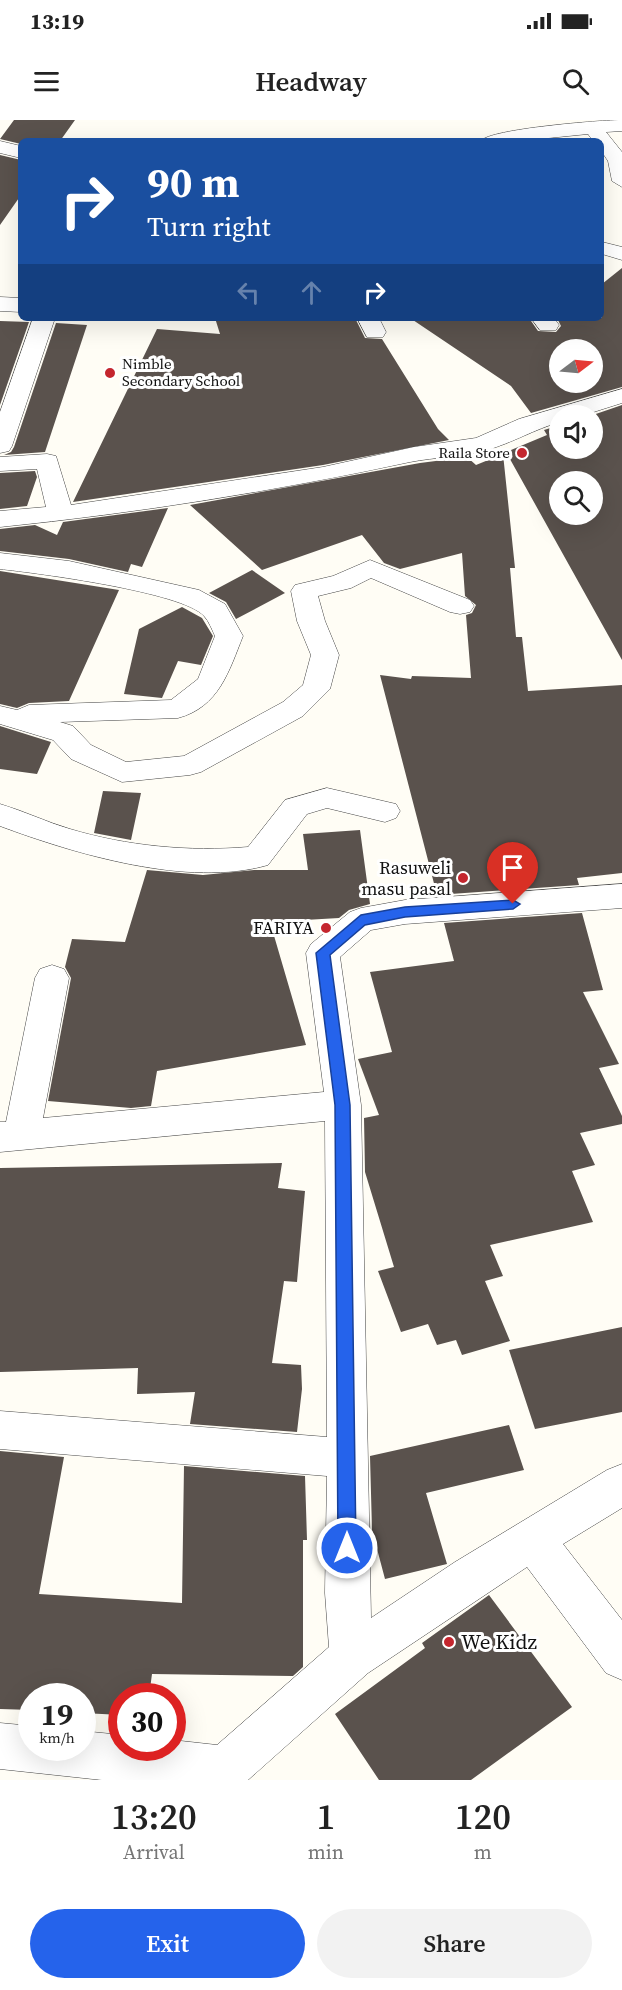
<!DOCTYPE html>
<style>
body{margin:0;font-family:"Source Serif 4",serif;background:#f2f2f2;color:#222;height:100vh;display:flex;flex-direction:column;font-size:22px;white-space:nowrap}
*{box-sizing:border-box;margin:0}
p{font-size:20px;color:#767676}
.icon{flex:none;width:33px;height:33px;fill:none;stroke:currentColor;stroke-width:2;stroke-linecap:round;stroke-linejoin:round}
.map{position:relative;height:1660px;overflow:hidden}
.panel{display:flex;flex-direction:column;background:#fff;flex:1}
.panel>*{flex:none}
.top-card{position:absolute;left:18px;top:18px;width:586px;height:183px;border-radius:9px;box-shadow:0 6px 24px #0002;background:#1a4fa0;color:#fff;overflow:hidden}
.needle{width:39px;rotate:74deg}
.controls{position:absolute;left:549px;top:219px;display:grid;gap:12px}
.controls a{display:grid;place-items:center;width:54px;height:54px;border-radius:50%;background:#fff;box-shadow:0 6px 24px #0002;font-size:30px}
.speed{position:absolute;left:18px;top:1563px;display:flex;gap:12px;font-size:30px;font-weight:700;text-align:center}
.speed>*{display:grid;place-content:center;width:78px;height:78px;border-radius:50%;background:#fff;box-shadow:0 6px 24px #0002;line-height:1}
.speed small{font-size:15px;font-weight:400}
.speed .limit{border:9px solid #d22;background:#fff;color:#111}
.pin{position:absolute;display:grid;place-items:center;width:51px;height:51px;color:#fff;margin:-62px -26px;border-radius:50% 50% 50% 0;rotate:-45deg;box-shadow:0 0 6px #0007}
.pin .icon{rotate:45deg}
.me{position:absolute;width:66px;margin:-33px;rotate:0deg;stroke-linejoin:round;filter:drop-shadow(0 0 4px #0008)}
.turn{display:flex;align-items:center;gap:21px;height:126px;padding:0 30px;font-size:27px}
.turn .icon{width:78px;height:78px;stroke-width:2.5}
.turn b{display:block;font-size:42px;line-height:51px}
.lanes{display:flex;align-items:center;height:57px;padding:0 30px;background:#0003;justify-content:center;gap:30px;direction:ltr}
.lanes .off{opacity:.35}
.eta{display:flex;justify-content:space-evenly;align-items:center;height:102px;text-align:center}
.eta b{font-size:36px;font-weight:600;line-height:42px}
.cta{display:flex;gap:12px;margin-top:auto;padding:12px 30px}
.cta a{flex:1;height:69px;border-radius:36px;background:#2563eb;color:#fff;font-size:24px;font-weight:600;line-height:69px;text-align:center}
.cta a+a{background:#f2f2f2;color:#222}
.status{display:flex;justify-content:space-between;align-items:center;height:42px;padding:0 30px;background:#fff;direction:ltr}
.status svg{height:16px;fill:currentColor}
header{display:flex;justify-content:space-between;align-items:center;height:78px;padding:0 30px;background:#fff;font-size:27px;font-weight:600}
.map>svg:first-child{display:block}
.building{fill:#5a524d;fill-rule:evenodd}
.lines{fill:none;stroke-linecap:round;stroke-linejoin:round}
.minor-casing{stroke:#444;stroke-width:1}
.minor{fill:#fff;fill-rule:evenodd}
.route{fill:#2563eb;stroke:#184099;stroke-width:1.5}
.poi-dot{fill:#c4262e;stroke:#fff;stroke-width:2}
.labels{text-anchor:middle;stroke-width:6;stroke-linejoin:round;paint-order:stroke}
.far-poi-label{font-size:15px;fill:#111;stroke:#fff;text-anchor:start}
.poi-label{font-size:18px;fill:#111;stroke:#fff;text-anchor:end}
.near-poi-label{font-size:21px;fill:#111;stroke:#fff;text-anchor:start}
</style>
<div class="status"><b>13:19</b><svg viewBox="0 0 49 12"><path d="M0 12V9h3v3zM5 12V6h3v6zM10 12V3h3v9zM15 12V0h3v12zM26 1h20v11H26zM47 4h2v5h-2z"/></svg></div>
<header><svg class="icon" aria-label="menu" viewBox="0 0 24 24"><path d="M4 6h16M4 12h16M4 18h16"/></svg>Headway<svg class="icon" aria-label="search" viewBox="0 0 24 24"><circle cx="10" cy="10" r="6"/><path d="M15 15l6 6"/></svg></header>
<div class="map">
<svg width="622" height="1660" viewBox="0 0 622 1660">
<rect width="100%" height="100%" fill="#fffdf5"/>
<path class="building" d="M14 0H75L60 21H21V24L0 19Z
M0 35 21 40V75L0 105Z
M622 148V267L531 293 511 266 410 198H529L538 211 556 212 561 206 557 198H602V164ZM560 230H592V262H560Z
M215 198H355L365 218 382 219 438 309 449 320 323 345 73 382 157 209 220 214Z
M0 201 29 202 0 285Z
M56 203 87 205 45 332 4 335 11 332 14 327Z
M622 285V540L506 332 547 315 544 310 560 305V328H592V296H590ZM560 362H592V394H560Z
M503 334 515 448H510L516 517H522L528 571 622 565V753L577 758 579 765 437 775 380 555 411 559 412 556 471 558 466 495 472 493 476 485 465 476 462 433 400 449 384 443 362 415 262 450 190 385 420 343 467 337 476 345Z
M35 351 37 357 27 386 0 389V353Z
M168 388 142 447 131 444 128 452 69 439 0 431V409L35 405 57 415 63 402Z
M252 450 285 473 236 499 226 482 209 473Z
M0 451 119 470 69 581 29 583 17 588 0 584Z
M182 487 202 498 213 516 201 545 178 541 162 578 124 574 139 509Z
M0 606 51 622 37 654 0 649Z
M103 671 141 673 131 720 94 713Z
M360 710 370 784 349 790 339 798 270 802 306 925 157 951 151 986 131 988 48 981 71 858 65 847 72 819 125 822 147 750 203 755 254 750H308L303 714Z
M582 793 603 870 583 872 619 944 599 948 622 996V1004L580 1013 595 1045 572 1051 593 1102 490 1125 503 1156 485 1161 510 1221 462 1235 456 1220 437 1225 428 1204 401 1212 378 1151 394 1147 365 1052 364 998 379 995 358 939 392 932 370 852 454 841 444 803Z
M282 1043 278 1068 305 1071 297 1162 284 1161 272 1243 301 1245 302 1269 297 1312 190 1304 195 1272 137 1274 138 1248 0 1252V1048Z
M622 1207V1292L535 1309 509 1230Z
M509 1305 524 1350 426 1373 447 1444 385 1459 372 1410 370 1336Z
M0 1331 64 1337 39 1474 182 1483 184 1346 305 1356 307 1420H303V1547L293 1556 152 1554 149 1576H122V1595L82 1593V1576H32V1590L0 1589Z
M489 1475 572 1587 471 1660H379L335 1594 425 1528 422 1523Z"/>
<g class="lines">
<defs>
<path id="minor" d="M622 0V11L606 12 622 32V67L612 61 608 41 602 32V21H593L588 14 519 21H481C489 9 602 0 622 0Z
M0 21 21 26V38L0 33Z
M602 122 622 127V140L602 134Z
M0 177 21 178V192L0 191Z
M33 198H55L12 326 9 331 0 333V292Z
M357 198H379L386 212 383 217H367Z
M531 198H554L559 205 556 210H540Z
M622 269V283L581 296H560V302C535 309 512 323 487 330 462 337 436 337 410 342 275 371 138 393 0 407V391L46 387 37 349 0 351V337L47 334 56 336 71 385 84 383 323 347 414 327 476 318 519 299Z
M0 433 69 441 199 470 225 484 243 516C229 551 219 587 178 598L60 602 73 606 91 625 126 642 184 636 283 582 303 565 311 535 297 501 291 471 295 465 333 456 370 440 470 480 474 486 470 492 460 494 450 492 371 458 351 468 318 476 325 501 339 535 330 569 303 596 201 652 190 655 122 662 71 639 53 620 0 604V586L17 590 29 585 171 580 198 559 215 516C212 510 209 501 204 496 183 472 37 453 0 449Z
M327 668 396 684 400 691 396 698 385 702 327 688 307 694 268 745C189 768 75 734 0 706V684C24 691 46 702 70 709 126 726 190 732 248 727L285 680Z
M622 764V788L405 804 371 810 340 837 361 985 371 1498 455 1442 607 1350 622 1344V1388L563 1424 622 1500V1560L606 1553 527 1447 368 1553 248 1660H102L0 1649V1603L32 1606V1628H82V1611L122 1615V1628H172V1620L217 1625 329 1527 325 1473 327 1356 0 1329V1291L327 1317 325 1001 0 1032V1002H6L35 858 40 849 52 845 64 849 69 858 43 998 324 972 306 833 311 824 350 792 361 788 405 780Z"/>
</defs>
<use href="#minor" class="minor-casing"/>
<use href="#minor" class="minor"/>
</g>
<path class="route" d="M513 780 520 784 513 789 405 797 365 805 330 835 350 985 356 1428 354 1434 347 1437 341 1434 338 1428 335 985 316 833 361 795 405 787Z"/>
<g class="poi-dot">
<circle cx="110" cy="253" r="6"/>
<circle cx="522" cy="333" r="6"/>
<circle cx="463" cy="758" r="6"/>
<circle cx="326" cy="808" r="6"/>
<circle cx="449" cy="1522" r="6"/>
</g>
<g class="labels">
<g class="far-poi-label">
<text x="122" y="249">Nimble<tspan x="122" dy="17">Secondary School</tspan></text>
<text x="510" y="338" text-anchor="end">Raila Store</text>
</g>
<g class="poi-label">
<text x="451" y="754">Rasuweli<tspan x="451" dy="21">masu pasal</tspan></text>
<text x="314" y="814">FARIYA</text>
</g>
<g class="near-poi-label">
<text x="461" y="1529">We Kidz</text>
</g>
</g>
</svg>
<div class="controls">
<a><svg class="needle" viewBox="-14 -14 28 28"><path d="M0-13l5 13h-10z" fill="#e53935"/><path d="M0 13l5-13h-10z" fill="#767676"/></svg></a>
<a><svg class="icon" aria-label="sound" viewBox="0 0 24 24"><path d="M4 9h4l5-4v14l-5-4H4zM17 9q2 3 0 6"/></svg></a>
<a><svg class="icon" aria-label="search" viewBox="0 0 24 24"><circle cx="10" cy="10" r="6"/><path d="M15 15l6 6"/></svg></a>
</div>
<div class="speed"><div>19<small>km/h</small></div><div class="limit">30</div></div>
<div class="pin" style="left:513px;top:784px;background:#d93025"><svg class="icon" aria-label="arrive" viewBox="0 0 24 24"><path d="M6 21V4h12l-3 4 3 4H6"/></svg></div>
<svg class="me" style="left:347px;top:1428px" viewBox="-20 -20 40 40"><circle r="17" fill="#2563eb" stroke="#fff" stroke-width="3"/><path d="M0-11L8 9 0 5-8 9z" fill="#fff"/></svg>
<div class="top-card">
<div class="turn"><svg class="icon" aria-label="right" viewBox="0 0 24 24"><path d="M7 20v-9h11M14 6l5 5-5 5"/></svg><div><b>90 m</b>Turn right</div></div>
<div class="lanes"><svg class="icon off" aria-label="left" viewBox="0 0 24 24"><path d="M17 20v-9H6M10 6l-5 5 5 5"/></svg><svg class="icon off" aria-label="ahead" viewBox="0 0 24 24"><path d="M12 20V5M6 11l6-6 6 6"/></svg><svg class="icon" aria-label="right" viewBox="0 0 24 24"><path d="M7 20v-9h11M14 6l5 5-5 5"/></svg></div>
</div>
</div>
<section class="panel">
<div class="eta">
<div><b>13:20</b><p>Arrival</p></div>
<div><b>1</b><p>min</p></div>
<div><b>120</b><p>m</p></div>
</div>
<div class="cta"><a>Exit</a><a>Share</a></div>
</section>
